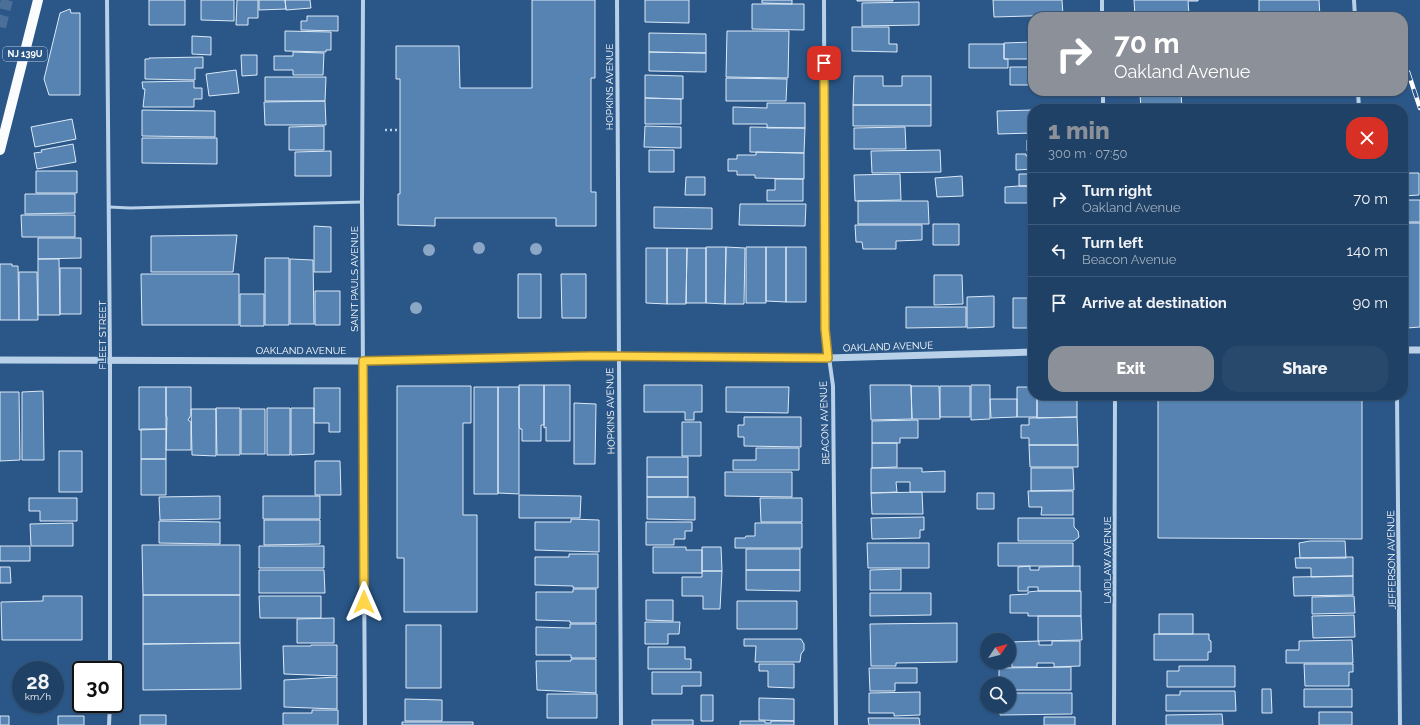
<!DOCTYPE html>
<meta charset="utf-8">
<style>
body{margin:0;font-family:Raleway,sans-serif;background:#28486c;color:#f1f3f6;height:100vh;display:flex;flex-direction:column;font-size:15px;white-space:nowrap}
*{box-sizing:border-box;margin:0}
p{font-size:13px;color:#a2afbf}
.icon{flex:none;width:22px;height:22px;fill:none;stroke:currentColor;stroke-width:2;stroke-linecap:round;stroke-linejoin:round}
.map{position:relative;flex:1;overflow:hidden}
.details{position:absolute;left:1028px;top:104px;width:380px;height:296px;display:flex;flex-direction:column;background:#204166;border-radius:16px;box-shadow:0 1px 3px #0004,0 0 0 1px #3d5a7a}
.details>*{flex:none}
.hud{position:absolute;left:1028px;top:12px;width:380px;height:84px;border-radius:16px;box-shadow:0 1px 3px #0004,0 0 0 1px #3d5a7a;background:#8c9099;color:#fff;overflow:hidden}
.needle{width:26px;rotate:55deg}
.tools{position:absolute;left:980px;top:633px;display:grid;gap:8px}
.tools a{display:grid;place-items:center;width:36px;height:36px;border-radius:50%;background:#204166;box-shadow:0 1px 3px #0004,0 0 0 1px #3d5a7a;font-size:20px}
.speed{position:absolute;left:12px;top:661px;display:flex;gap:8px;font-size:20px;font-weight:700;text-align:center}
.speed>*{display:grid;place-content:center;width:52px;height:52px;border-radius:50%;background:#204166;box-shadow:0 1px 3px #0004,0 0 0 1px #3d5a7a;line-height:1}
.speed small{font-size:10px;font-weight:400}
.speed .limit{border:2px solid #111;border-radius:6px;background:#fff;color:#111}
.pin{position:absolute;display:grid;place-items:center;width:34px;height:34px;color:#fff;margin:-17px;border-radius:8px;box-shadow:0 2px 6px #0006}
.me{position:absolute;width:44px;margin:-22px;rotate:0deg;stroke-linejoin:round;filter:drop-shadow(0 0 3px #0008)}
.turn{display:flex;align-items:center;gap:14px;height:84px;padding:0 20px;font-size:18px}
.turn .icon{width:52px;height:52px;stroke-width:2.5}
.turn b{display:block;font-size:28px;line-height:34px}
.round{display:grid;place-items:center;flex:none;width:42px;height:42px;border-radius:16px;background:#28486c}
.head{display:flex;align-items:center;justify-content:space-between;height:68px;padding:0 20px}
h1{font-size:24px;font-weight:800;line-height:30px;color:#8c9099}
.cta{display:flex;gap:8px;margin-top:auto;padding:8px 20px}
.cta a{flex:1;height:46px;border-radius:16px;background:#8c9099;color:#fff;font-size:16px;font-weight:800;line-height:46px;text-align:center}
.cta a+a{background:#28486c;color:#f1f3f6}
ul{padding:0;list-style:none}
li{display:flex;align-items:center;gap:12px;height:52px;padding:0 20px;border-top:1px solid #3d5a7a}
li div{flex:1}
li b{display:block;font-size:15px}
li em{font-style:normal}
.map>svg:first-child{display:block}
.building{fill:#5683b1;stroke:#dbe9f7}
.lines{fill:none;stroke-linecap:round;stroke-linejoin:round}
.motorway-tunnel{stroke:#4a709a;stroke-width:12;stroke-dasharray:12 6;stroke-linecap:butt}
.path{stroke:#b8d0e8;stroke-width:2.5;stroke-dasharray:2 3;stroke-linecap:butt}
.service{stroke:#b8d0e8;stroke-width:3}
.minor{stroke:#b8d0e8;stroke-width:4}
.tertiary{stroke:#b8d0e8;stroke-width:7}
.primary{stroke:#fafcfe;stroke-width:10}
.rail-casing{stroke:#fff;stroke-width:4.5}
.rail{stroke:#2a5788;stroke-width:3;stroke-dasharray:9;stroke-linecap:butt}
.tree{fill:#8ba7c5}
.route-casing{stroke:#a68a30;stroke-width:10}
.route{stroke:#ffd54a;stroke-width:7}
.labels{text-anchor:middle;stroke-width:3;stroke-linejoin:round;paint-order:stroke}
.shield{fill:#2a5788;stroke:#bfcddb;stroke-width:1}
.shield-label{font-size:9px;font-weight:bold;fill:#fff}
.street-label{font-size:10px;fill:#fff;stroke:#2a5788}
</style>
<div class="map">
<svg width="1420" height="725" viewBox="0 0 1420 725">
<rect width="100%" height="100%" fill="#2a5788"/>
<path class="building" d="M149 0H185V25H149Z
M201 0H234V21L201 20Z
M237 0H258V18H248V25H236Z
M259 0H285L286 9 259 10Z
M285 0H310L311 8 286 10Z
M532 0H595V78H591V192H596V226H556V218H435V226L398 225V194H400V79H396V46H459L460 88H532Z
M645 0H689V23L645 22Z
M762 0H792V4L762 3Z
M857 0H893V1H857Z
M993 0H1062L1063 15 994 17Z
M1134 0H1198V1H1188L1189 15 1135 17Z
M1259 0H1319L1320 17H1259Z
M919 2V25L862 26V3Z
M752 4H804V30L752 29Z
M70 9 71 13H80V95H49L44 79 60 13Z
M307 16H338V31L301 30V21H307Z
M852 27H889V44H897V52L852 51Z
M285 31 331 32V50H326V52L285 51Z
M727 31H789L788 78 726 77Z
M649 33 706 34V53L649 52Z
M192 36 211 37V55L192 54Z
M1033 42V59H1004V43Z
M969 44H1004V59H1008V68H969Z
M293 52 324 53 323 75H293V70H274V56H293Z
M649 52 706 53V72L649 71Z
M241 55H257V75L242 76Z
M203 57V68H195V80L145 79V59H149V58Z
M1010 67H1033V85H1010Z
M236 70 239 93 209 96 206 74Z
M645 75 683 76V99L645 98Z
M854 76H883V86H902V76H931V105H853Z
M265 77H326L325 101H265Z
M726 78 787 79 786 101H726Z
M194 81V88H202V99H194V107H143L145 89H143L142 82Z
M1138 91H1166V92L1139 93Z
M1181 93 1182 109H1141L1140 94Z
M645 98 681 99V124H645Z
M325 101 326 125H265L264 102Z
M767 103H805V128H767V124H733V107L767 108Z
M853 105H931V126H853Z
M142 110 215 111V137L142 136Z
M1033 110V133L998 134 997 111Z
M72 119 76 139 35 147 31 127Z
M324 126V150H289V127Z
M645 126 681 127V148L644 147Z
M750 127 805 128 804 153 750 152Z
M905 127 906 149H854V128Z
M142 138H217V164L142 163Z
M1027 140H1033V151H1027Z
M73 144 76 162 37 169 34 153 42 152 41 150Z
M649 150H674V172H649Z
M940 150 941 172 872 173 871 151Z
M331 151V176H295V152Z
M756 152 804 153V179L755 178V175H737V171H728V159H737V155H756Z
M1016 154H1026V156H1033V169L1016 170Z
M36 171H77V193H36Z
M1403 173H1419V195L1403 196Z
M900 174 901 200 855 201 854 175Z
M1019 174H1033V186H1019Z
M962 176 963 196 937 197 935 178Z
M686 177H705V195H685Z
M775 179H803V201H767V190H775Z
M1019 186H1033V203H1005V187Z
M25 194H75V213L25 214Z
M1408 200H1420V222H1408Z
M858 201H928L929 224H858Z
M740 204H806L805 226 739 225Z
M654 207 712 208V229L654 228Z
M1029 207H1033V220H1029Z
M21 215H75V237H22Z
M1403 223H1420V327L1407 328 1403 302Z
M933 224H959V245H933Z
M855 225H922V240L896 241V249H863L862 242H856Z
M314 226 331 227V272H314Z
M237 235 233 272H151V236Z
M38 238H81V258L38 259Z
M706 247H726L725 304 706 303Z
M726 247 745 248 744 304H725Z
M746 247H766V303H746Z
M766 247H786V302L766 301Z
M786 247H806V302H786Z
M646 248H667V304L646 303Z
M667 248H687L686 304H667Z
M687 248H706V303H686Z
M265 258H289V325H265Z
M38 259H59L60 315H38Z
M290 259 313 260 314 324H290Z
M0 264H12V266H18L19 320H0Z
M60 268H81V314H60Z
M19 272H37L38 320H19Z
M141 274H239V325H142Z
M518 274H541V318H518Z
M561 274H586V318H562Z
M934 275H962L963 304 934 305Z
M315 291H340V325H315Z
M240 294H264V326H240Z
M994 296V327L967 328V297Z
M1013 298H1033V328H1013Z
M906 307H966V327L906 328Z
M519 385H544V425H541V441H522V429H520L519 425Z
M544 385H570V441H546V427L544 428Z
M644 385H702V412H694V420H685V412H644Z
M870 385H911L912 419 871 420Z
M971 385H990V419L971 420Z
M397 386H471V423H463V515H477V612H404V558H397Z
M911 386H939L940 419H912Z
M940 386H970V417H940Z
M139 387H166V429L139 430Z
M166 387H191V415L188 420 191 422V450H166L167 417 166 416Z
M474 387H498V494H474Z
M498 387H519V494L498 493Z
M726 387H789L788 413 726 412Z
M1017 387H1033V395H1037V417H1017Z
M314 388H340V432H329V423H314Z
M43 391 44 460H22V392Z
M0 392H19L20 460 0 461Z
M1037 395H1077V417L1037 418Z
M1158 395H1362V539L1158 538Z
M990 399H1017V417L991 418Z
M574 403 596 404 595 464H574Z
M216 408H240V455H217Z
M267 408H290V455H267Z
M291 408H314V454L291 455Z
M191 409H216V456L192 455Z
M241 409H265V454H241Z
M744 417H801V447L744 446V437H738V425H744Z
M1077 417 1078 445H1029V438H1021V425H1029V418Z
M918 420V438H900V443H872V421Z
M682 422H701V456H682Z
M141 429H166V459H141Z
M872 443H897V467L872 468Z
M1029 445H1078V467H1030Z
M756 448H799V470H733V460H756Z
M59 451H82V492H59Z
M647 457H688V477H647Z
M141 459H166V495H141Z
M315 461H340L341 495H315Z
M871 468H922V472L945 471V492H910V482H896L897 492 871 493Z
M1031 468H1073L1074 490 1031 491Z
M725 472H792V497L725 496Z
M647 477H688V497H647Z
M1028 491H1073V515H1041L1042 507H1029Z
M922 492 923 514H872L871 493Z
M977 493H994V509H977Z
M519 495 581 496 580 518H519Z
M220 496V519L160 520 159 497Z
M263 496H320V519H263Z
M647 497H695V520L647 519Z
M29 498H77V521H40V511H29Z
M760 498H802V522H761Z
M924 517V530H920V538L872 539 871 518Z
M1018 518H1074V527L1078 531 1079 537 1074 541H1018Z
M571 519 599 520V552L535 550V522H571Z
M264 520H320V544L264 545Z
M159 521 220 522V544L159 543Z
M646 522H692V531H685V539H674V545H646Z
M73 523V546H31L30 524Z
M755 523H802V548H735V538H745L746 536H755Z
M1310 541H1345L1346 558H1300L1299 543Z
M867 543H929V568H868Z
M998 543H1073V566H998Z
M142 545H240V595H143Z
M0 546H30V561H0Z
M259 546H324V568H259Z
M653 547H686V550H702V573H653Z
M702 547H721L722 571H702Z
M746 549H800V570H746Z
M569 554H598V588H573V586L535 585V557H569Z
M1353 557V576L1311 577V568H1296L1295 558Z
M1030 566V570H1039V567L1080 566V591H1038V587H1028V591H1018V567Z
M0 567H10L11 583H0Z
M901 569V590H870V570Z
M259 570H324L325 593H259Z
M746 570H800V591L746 590Z
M702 571H722L720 609H703V596H682V577H702Z
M1353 576V595L1294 596 1293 577Z
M573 589H596V623H570V621L536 620V592H573Z
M1038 591H1081V616H1028V613H1010V595L1028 594V592Z
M870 593H931V615L870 616Z
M143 595H240V643L143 644Z
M43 596H82V640H2L1 602 43 601Z
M259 596H321V618H260Z
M1354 596 1355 613 1312 614V597Z
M646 600H673V621L646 620Z
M737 601H797V629H737Z
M1159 614H1193V634H1159Z
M1354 615 1355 637 1313 638 1312 616Z
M1038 616H1081L1082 640 1038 641Z
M334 618V643H297V619Z
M645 622H680L679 634H668V644H645Z
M957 623V662L896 663V666H871L870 624Z
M570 624H596V658H571V655H536V627L570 628Z
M406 625H441V688H406Z
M1154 634H1209V640L1211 641V652H1208V660H1154Z
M744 639H801L804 644V650L801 654 800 662H755L756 646H744Z
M1352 640 1353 663H1286V650H1299V641Z
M1039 641V645H1052V641H1080V666L1054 667V663H1037V667H1012L1011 642Z
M240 643 241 689 143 690V644Z
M311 645H337V676L284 674 283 646H311Z
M648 647H685V659H691V669H648Z
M571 659H596V693L537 690 536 661H571Z
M759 664H794V688L768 687V671H759Z
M1304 664H1353V672H1349V686H1305Z
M1179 666H1235V687H1167V671H1179Z
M1071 667V690H1009V684H999V668Z
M869 668H917V683H895V691H870Z
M652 672H701V686H682V694H652Z
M337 677V709L284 707V680Z
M1262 689H1271L1272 713H1262Z
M1304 689H1352V707H1304Z
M1180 691H1235L1236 711H1166V695H1180Z
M920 692V715L894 716V713H869V693Z
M1009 693H1072V714L1000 715V706H1009Z
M547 694H597V718H547Z
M701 695H713V721H701Z
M759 698 794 699V721L759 720Z
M405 699 442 700V721H405Z
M312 710H338V725H283V713H312Z
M1319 712H1352V725H1319Z
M1222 714 1223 725H1166V715Z
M140 715H166V725H140Z
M0 716H9V725H0Z
M58 716H84V725H58Z
M1044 717H1075V725H1044Z
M868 718H919L920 725H869Z
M652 720H693V725H652Z
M740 721H765V723H771V721H794V725H740Z
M402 722H473V725H402Z"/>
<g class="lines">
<path class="motorway-tunnel" d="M0 27 7 0"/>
<path class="path" d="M385 130H400"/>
<path class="service" d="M109 207 130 208 362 202"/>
<path class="minor" d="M107 0 110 360V670
M363 0 362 202 365 725
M617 0 621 725
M824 0 825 329 833 386 836 725
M1102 0V17
M1354 0 1355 17
M1103 91V109
M1358 91 1359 109
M1397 395 1400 725
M109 725 110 704
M1114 725 1115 395"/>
<path class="tertiary" d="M1403 350H1420
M0 360 363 361 592 356 828 358 1033 352"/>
<path class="primary" d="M0 150 38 0"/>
<defs>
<path id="rail" d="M1408 72 1420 108"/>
</defs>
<use href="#rail" class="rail-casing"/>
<use href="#rail" class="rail"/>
</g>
<g class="tree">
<circle cx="479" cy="248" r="6"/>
<circle cx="536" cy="249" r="6"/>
<circle cx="429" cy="250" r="6"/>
<circle cx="416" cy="308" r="6"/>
</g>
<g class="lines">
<defs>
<path id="route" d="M364 602 363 361 592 356 828 358 825 329 824 63"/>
</defs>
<use href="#route" class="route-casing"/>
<use href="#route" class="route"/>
</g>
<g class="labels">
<rect class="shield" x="3" y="47" width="44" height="14" rx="3"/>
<g class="shield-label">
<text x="25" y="57">NJ 139U</text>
</g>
<g class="street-label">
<text transform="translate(609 87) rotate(-90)" y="4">HOPKINS AVENUE</text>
<text transform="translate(354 279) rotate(-90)" y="4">SAINT PAULS AVENUE</text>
<text transform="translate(102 335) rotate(-90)" y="4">FLEET STREET</text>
<text transform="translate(888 346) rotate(-2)" y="4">OAKLAND AVENUE</text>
<text x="301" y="354">OAKLAND AVENUE</text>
<text transform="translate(610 411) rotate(-91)" y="4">HOPKINS AVENUE</text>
<text transform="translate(824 423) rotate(-92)" y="4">BEACON AVENUE</text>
<text transform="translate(1107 560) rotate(-90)" y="4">LAIDLAW AVENUE</text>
<text transform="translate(1391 560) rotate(-91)" y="4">JEFFERSON AVENUE</text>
</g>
</g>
</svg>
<div class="tools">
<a><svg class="needle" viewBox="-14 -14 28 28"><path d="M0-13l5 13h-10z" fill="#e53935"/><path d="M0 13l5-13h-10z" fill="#a2afbf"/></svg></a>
<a><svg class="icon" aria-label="search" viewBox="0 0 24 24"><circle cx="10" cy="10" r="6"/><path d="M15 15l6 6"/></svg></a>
</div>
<div class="speed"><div>28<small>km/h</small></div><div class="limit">30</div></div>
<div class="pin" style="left:824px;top:63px;background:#d93025"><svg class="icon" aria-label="arrive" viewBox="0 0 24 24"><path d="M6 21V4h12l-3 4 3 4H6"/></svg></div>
<svg class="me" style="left:364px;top:602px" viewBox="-20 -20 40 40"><path d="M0-17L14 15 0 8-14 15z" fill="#ffd54a" stroke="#fff" stroke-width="4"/></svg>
<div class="hud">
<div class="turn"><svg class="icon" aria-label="right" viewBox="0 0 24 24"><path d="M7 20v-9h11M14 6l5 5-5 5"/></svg><div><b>70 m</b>Oakland Avenue</div></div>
</div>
<section class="details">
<div class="head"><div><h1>1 min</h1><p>300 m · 07:50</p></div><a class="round" style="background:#d93025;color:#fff"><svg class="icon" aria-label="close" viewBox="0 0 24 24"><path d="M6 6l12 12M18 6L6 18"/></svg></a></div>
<ul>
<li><svg class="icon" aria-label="right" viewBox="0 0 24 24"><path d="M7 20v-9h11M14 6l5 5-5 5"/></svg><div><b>Turn right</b><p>Oakland Avenue</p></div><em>70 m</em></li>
<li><svg class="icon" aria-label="left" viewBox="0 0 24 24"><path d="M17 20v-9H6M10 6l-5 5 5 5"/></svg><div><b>Turn left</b><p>Beacon Avenue</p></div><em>140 m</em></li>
<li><svg class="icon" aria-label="arrive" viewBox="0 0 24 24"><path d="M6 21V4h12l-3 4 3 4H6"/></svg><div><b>Arrive at destination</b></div><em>90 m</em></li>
</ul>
<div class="cta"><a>Exit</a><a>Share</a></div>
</section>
</div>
